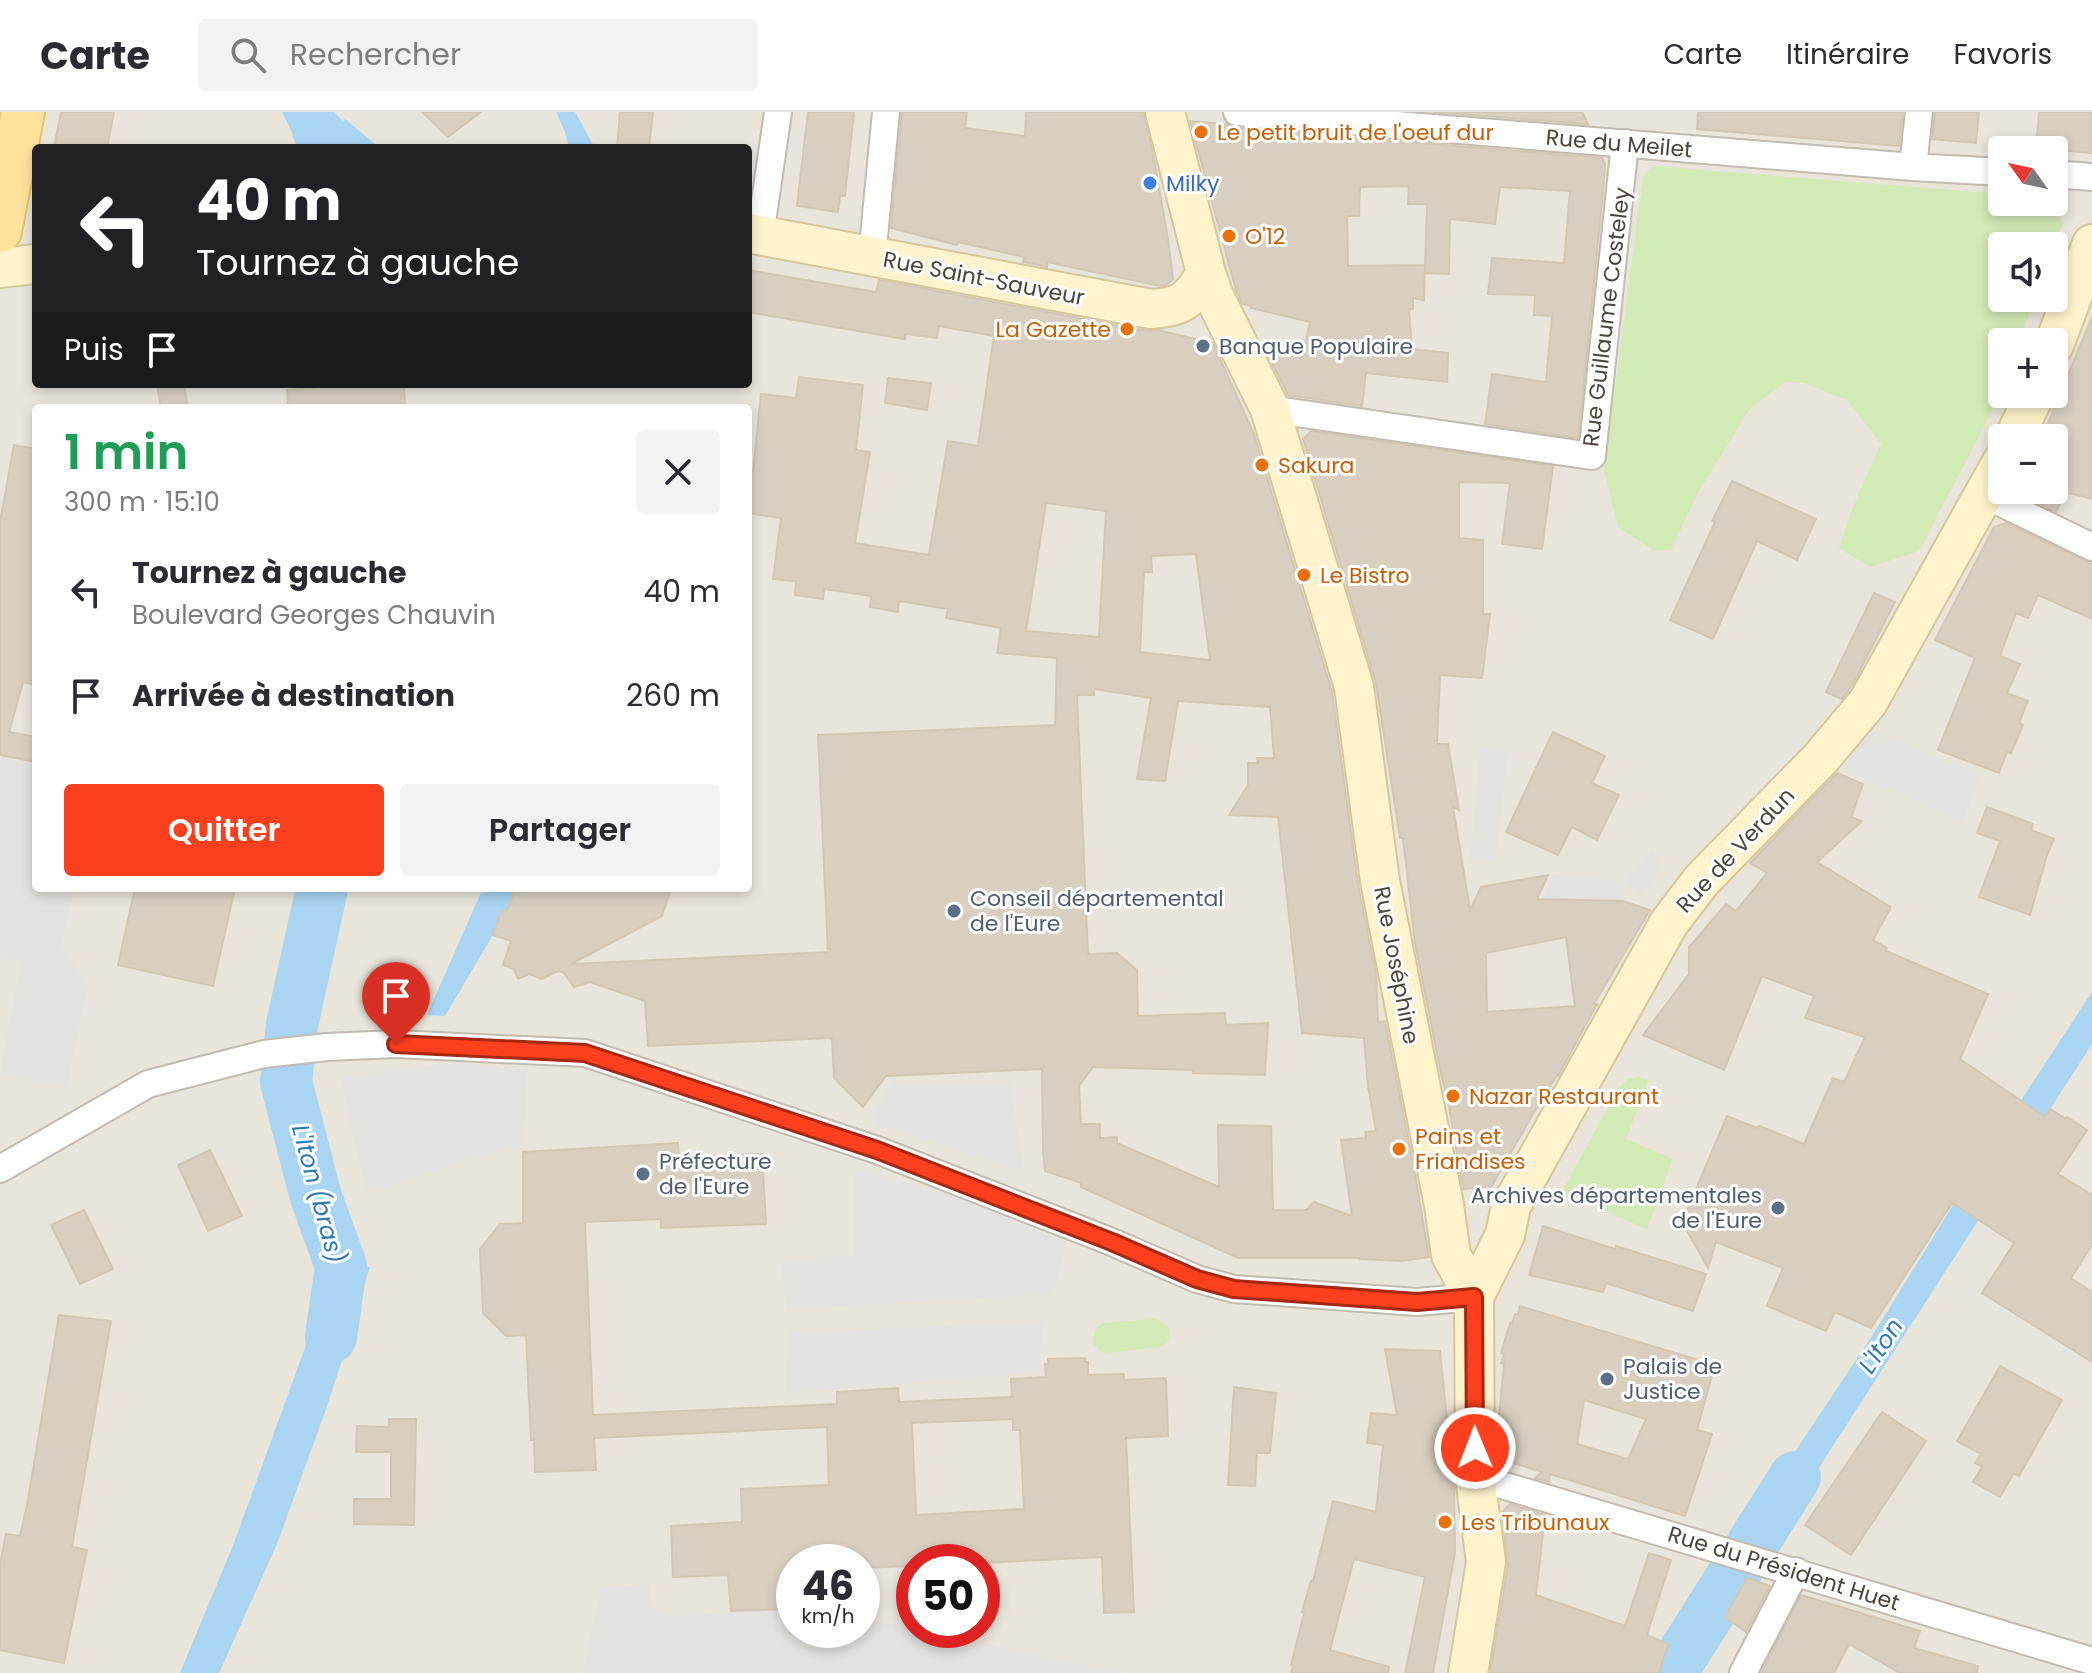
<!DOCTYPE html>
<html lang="fr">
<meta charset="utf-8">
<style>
body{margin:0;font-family:Poppins,sans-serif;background:#f2f2f3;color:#2b2b33;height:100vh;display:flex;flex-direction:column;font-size:30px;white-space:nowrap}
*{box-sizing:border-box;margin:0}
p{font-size:26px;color:#7c7c81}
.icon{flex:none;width:44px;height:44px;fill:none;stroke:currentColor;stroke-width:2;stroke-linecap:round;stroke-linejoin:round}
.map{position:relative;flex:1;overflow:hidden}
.drawer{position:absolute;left:32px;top:292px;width:720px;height:488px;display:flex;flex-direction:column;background:#fff;border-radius:8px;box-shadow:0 4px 12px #0003}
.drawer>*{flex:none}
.banner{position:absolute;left:32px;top:32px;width:720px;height:244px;border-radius:8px;box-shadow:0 4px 12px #0003;background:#202124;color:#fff;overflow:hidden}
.needle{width:52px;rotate:303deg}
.tools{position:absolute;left:1988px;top:24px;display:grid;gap:16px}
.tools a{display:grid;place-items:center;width:80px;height:80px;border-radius:8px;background:#fff;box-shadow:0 4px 12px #0003;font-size:40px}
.speed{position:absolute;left:776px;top:1432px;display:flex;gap:16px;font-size:40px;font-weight:700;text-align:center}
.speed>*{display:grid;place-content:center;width:104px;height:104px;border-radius:50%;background:#fff;box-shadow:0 4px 12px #0003;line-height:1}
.speed small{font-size:20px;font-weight:400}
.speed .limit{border:12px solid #d22;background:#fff;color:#111}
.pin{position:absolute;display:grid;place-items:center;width:68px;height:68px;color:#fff;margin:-82px -34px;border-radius:50% 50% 50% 0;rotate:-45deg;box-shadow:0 0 8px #0007}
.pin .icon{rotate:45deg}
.me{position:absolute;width:88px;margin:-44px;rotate:359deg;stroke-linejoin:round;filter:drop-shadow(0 0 6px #0008)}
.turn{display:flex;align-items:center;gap:28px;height:168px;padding:0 32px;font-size:36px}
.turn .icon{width:104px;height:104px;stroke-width:2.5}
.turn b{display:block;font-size:56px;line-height:68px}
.then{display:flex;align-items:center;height:76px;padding:0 32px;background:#0003;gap:16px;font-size:30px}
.round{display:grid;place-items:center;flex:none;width:84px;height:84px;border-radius:8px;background:#f2f2f3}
.headline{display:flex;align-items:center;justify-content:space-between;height:136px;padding:0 32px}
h1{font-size:48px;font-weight:600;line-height:60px;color:#1e9e55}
.button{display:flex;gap:16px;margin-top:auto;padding:16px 32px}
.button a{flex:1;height:92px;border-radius:8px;background:#fc3f1d;color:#fff;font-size:32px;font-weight:600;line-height:92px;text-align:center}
.button a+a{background:#f2f2f3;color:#2b2b33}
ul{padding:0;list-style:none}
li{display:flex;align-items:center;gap:24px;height:104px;padding:0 32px}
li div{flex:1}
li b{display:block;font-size:30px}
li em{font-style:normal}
header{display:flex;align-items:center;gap:48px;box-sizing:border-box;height:112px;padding:0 40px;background:#fff;border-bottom:2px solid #e1e1e2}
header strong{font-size:38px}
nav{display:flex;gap:44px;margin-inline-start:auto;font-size:28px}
.search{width:560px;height:72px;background:#f2f2f3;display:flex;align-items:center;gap:20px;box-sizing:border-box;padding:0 28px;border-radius:8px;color:#7c7c81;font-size:30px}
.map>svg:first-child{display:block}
.residential{fill:#eae5da;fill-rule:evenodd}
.green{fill:#d2eab5}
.parking{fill:#e5e3e0}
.water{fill:#a9d4f2}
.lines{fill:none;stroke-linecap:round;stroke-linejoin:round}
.river{stroke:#a9d4f2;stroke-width:52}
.building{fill:#d8cfc1;stroke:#d3c7b4;stroke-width:2;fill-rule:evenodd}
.street-casing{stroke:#c2bbae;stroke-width:30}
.secondary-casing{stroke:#d6c79b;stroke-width:42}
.primary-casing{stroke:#e6c16a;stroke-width:46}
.street{stroke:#fff;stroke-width:26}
.secondary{stroke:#fff3cd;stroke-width:38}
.primary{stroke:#ffe39c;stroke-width:42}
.route-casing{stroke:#a42913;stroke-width:20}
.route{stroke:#fc3f1d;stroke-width:14}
.food-dot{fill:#e8710a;stroke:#fff;stroke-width:3}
.shop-dot{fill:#3f7fe0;stroke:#fff;stroke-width:3}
.service-dot{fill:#5c6f8a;stroke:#fff;stroke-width:3}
.labels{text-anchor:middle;stroke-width:6;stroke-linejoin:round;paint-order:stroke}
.food-label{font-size:22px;fill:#c56008;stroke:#fff;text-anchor:start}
.street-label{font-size:22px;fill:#4b4439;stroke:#fff}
.shop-label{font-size:22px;fill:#366cbe;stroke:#fff;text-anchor:start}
.service-label{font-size:22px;fill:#4e5e75;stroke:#fff;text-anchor:start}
.water-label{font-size:24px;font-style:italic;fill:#2e7ab2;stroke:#fff}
</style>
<header>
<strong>Carte</strong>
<div class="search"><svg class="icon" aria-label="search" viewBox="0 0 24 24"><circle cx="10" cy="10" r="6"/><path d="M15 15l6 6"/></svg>Rechercher</div>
<nav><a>Carte</a><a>Itinéraire</a><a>Favoris</a></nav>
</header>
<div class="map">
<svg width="2092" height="1561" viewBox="0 0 2092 1561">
<rect width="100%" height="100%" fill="#f6f3ec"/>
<path class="residential" d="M0 0H2092V1561H0ZM36 36H748V272H36ZM2002 38H2054V90H2002ZM2002 134H2054V186H2002ZM2002 230H2054V282H2002ZM36 296H748V776H36ZM2002 326H2054V378H2002ZM794 1450H862V1518H794ZM914 1450H982V1518H914Z"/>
<path class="green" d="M1652 54 2002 82V90H2036L2049 95 2063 111 2054 134H2002V186H2035L2019 230H2002V276L1997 290 1919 439 1870 455 1839 436 1854 392 1881 332 1847 288 1804 271 1785 270 1749 298 1699 379 1671 438H1653L1618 415 1604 359 1643 65Z
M1639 965 1649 968 1626 1027 1673 1047 1647 1117 1561 1081 1619 976 1628 967Z
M1154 1207C1171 1211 1175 1222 1163 1235L1103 1241 1093 1231C1094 1221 1095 1216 1103 1211Z"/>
<path class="parking" d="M1871 616 1981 665 1962 710 1841 655Z
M1480 637 1508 640 1496 747 1470 749Z
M2 643 36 650V776H74L61 835 88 872 67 975 0 963 21 849 0 845V652Z
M1652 739 1662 757 1640 784 1624 772 1623 789 1544 787 1552 762 1593 764 1623 771Z
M459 950 527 959 524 1032 452 1053 388 1075 366 1076 340 966Z
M892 971 1010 972 1024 1059 876 1012 872 1003Z
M855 1058 959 1084 1067 1129 1053 1182 786 1197 781 1150 854 1142Z
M1043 1210 1039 1260 785 1281 789 1221Z
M649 1473 652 1497 677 1504 794 1497V1518H862V1506L1123 1561H582L602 1475Z"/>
<path class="water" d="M282 0H334L343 9 345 7 380 36H297L291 18Z
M556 0H575L595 36H569L565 20Z
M307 776H342L310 911 275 916Z
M483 776H515L508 797 501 801 493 823 445 904 427 903Z
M2092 880V932L1771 1430 1741 1421 1874 1221 1966 1072Z
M308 967 310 1016 330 1086 298 1084C291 1046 283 1008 265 973Z
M320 1154 370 1155 347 1225 349 1227 325 1300 277 1432 219 1561H180L234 1431 314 1211 321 1183Z
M1720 1458 1747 1466 1689 1561H1657Z"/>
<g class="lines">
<path class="river" d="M322 776 292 913 286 970 316 1085 341 1154 331 1225
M1671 1561 1795 1365"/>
</g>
<path class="building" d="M61 0H114L107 36H54Z
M422 0H481L448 25Z
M620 0H653L649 36H617Z
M808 0H854L845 84H840L838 100 797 94Z
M902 0H967L965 16 1025 24 1026 0H1144L1154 47 1168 127 1173 167 1166 173 1160 174 1047 150V155L1023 150 1024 145 958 130 957 133 891 116Z
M1434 0H1582L1588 12Z
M1698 0H1903L1899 34 1697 17Z
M1935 0H1979L1976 31 1932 27Z
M2039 0H2092V41L2036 36Z
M1190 9 1227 12 1236 16 1602 46 1605 52 1603 81 1578 326 1485 312 1492 262 1546 270 1552 204 1534 203 1535 183 1488 182 1492 146 1564 151 1570 79 1500 75 1495 112 1450 107 1449 162 1425 161V155L1424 188 1413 186V197H1409L1412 237 1448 241 1447 270 1366 261 1362 294 1288 283 1266 239 1302 246 1310 210 1251 196V194L1242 192 1236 178ZM1409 74 1408 92H1427L1425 153 1348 154 1347 104H1359L1360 75Z
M748 158 876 180 879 168 1147 219 1158 218 1213 231 1254 322 1332 580 1358 772 1376 861 1378 910 1385 909 1414 1056 1429 1145 1401 1149 1360 1147V1146H1238L1081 1075V1071L1045 1059 1043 1038 1042 957 886 964 863 995 834 966 832 926 648 934 645 889 590 870 574 875 564 861 558 859 542 867 529 862 518 867 514 857 503 853 511 829 493 823 501 800 508 797 515 776H671L662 804 571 852 828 840 818 623 1055 613 1057 546 997 541 1001 516 946 506 948 497 899 489 898 500 870 495 871 484 824 477 823 487 795 483 796 469 773 467 781 406 748 401V359H753L761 282 796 286 799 265 863 273 856 338 870 340 855 431 929 443 948 329 978 334 994 224 939 214 937 226 906 222 905 227 748 200ZM1046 391 1106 399 1099 525 1026 519ZM1196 442 1210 548 1140 540 1144 460H1152L1151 444ZM1094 577 1151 586 1137 667 1165 669 1178 589 1270 595 1274 646H1257L1258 651H1248V673L1229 703 1278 705 1302 921 1364 926 1368 974 1376 1019 1365 1020 1366 1026 1341 1028 1352 1104 1314 1090 1306 1098H1273L1271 1014 1218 1013 1219 1075 1117 1031V1025L1100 1026V1012H1081L1079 974 1093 955 1193 958V961L1265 963 1268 911 1226 913 1225 901 1138 904 1137 858 1117 841 1088 842 1077 583H1094Z
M2092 205V387L2065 380 2056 400 2016 380 2015 378H2056L2054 377V326H2042Z
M888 266 931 271 927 298 885 291Z
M157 272H184L188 296H161Z
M315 272H338L339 275 404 272 405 296H288L287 278 315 276Z
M1311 319 1553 354 1542 437 1502 432 1510 371 1459 370V426L1483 428V502H1490L1482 566 1440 563 1437 632H1448L1459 698 1453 695 1470 798 1481 775 1548 763 1537 787 1623 789 1650 798 1594 892H1597L1558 964 1557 963 1533 1002 1492 1074 1463 1077 1448 988 1441 962 1415 831 1403 726H1400L1376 572 1303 327ZM1566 825 1575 894 1487 900 1486 841Z
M14 333 36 337V573L23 570 9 620 36 625V650L0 643V410Z
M1732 369 1816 407 1797 448 1757 429 1713 527 1670 508 1715 410 1712 409Z
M2006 411 2092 452V507L2038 483 2028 506 2016 501 2000 544 2020 552 2007 581 2028 589 2019 611 2023 613 2011 641 2007 640 1999 661 1938 638 1975 546 1935 528 1994 415Z
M1874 481 1895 490 1853 572 1842 587 1826 580Z
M1553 620 1605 644 1592 671 1619 683 1597 728 1572 715 1558 743 1506 720Z
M1837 661 1863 672 1851 705 1862 709 1817 750 1891 795 1873 828 1887 836 1886 839 1988 882 1960 947 2045 1005 2050 997 2066 1007 2067 1005 2087 1018 2058 1062 2092 1083V1133L2071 1166 2092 1180V1250L1982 1181 2014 1131 1952 1091 1871 1216 1835 1200 1826 1219 1767 1194 1783 1156 1716 1130 1708 1156 1682 1110 1727 1004 1757 1016 1759 1014 1804 1032 1833 966 1844 970 1865 925 1805 906 1814 884 1762 864 1724 958 1643 923 1689 862V835L1726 792 1736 799 1767 761 1750 751Z
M1987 695 2033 712 2031 718 2054 727 2047 743 2030 803 1979 785 2000 729 1977 721Z
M135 776H235L213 874 118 853Z
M678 1031 679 1045 762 1042 766 1112 661 1116V1107L585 1110 593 1303 837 1292V1280L898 1276 899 1290 1012 1285 1011 1267 1046 1265 1045 1252H1048V1247L1085 1246V1250H1088V1263L1124 1262V1268L1166 1266 1168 1324 1126 1326 1134 1500 1104 1501 1102 1445 982 1451 914 1450V1454L862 1456V1450H794V1497L731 1499 728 1463 673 1465 671 1414 742 1410 741 1377 829 1373 827 1315 594 1326 596 1358 535 1360 534 1328H531L526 1223 506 1224 483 1201 480 1137 500 1112 523 1111V1040ZM1013 1307V1318H1020L1024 1397 916 1403 912 1311Z
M210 1038 242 1104 208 1119 178 1053Z
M84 1098 113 1157 80 1172 51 1113Z
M1543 1114 1615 1137 1616 1134 1706 1162 1693 1199 1606 1171 1603 1180 1529 1163Z
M1520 1194 1715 1253 1697 1318 1712 1322 1685 1404 1550 1362 1549 1370 1535 1366 1542 1360 1497 1346V1326L1504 1252 1501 1251 1504 1242 1501 1241 1510 1211 1512 1212 1515 1202 1518 1203ZM1584 1288 1646 1307 1628 1347 1577 1332Z
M59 1203 111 1209 72 1435 87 1438 64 1551 0 1538V1452L6 1422 20 1424 27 1393Z
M1385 1237 1440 1239 1454 1378 1455 1441 1433 1561H1405L1425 1465 1354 1447 1330 1538 1389 1555 1388 1561H1291L1293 1553H1291L1304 1501 1302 1500 1311 1469H1313L1333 1389 1376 1400 1383 1333 1367 1331 1371 1301 1397 1303Z
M2000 1254 2062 1288 2019 1364 2014 1361 2000 1385 1973 1370 1982 1355 1975 1351 1981 1342 1957 1329Z
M1234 1275 1276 1281 1270 1341H1257L1255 1374 1228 1373Z
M1882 1300 1926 1329 1851 1443 1805 1413Z
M389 1307H416L414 1413 354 1412V1387H391V1340H356L357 1314 389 1315Z
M1510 1392 1545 1403 1536 1483 1625 1514 1649 1441 1671 1448 1647 1523 1668 1532 1659 1561H1490L1508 1453 1502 1400Z
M1747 1466 1770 1474 1746 1520 1725 1505Z
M1801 1483 1920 1519 1914 1536 1978 1554 1977 1561H1900L1849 1532 1834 1561H1761Z"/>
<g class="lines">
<defs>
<path id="street" d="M1237 0 1913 55 2002 60
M1913 55 1919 0
M2054 62 2092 65
M760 124 778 0
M872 145 886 0
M1270 297 1592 344 1625 31
M1985 383 2092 435
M0 1057 148 972 264 942 327 935 396 932 585 941 877 1038 1112 1130 1197 1167 1234 1177 1417 1190 1474 1185
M1475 1365 2092 1549
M1743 1561 1796 1459"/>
<path id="secondary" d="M1165 0 1206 161 1213 182 1270 297 1354 575 1380 769 1444 1093 1451 1143 1474 1185 1475 1365 1486 1450 1468 1561
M748 121 1151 197C1182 195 1190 189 1206 161
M0 156 36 152
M2054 233 2092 132
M2014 326 2035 282
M1474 1185 1505 1123 1511 1094 1669 811 1701 769 1821 646 1868 590 2002 350"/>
<path id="primary" d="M0 119 23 0"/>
</defs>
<use href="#street" class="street-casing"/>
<use href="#secondary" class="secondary-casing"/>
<use href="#primary" class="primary-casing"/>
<use href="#street" class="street"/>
<use href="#secondary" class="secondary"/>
<use href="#primary" class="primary"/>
</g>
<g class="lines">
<defs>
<path id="route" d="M396 932 585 941 877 1038 1112 1130 1197 1167 1234 1177 1417 1190 1474 1185 1475 1336"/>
</defs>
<use href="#route" class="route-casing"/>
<use href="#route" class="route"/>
</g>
<g class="food-dot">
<circle cx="1201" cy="20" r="8"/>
<circle cx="1229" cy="124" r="8"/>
<circle cx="1127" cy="217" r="8"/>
<circle cx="1262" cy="353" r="8"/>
<circle cx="1304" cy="463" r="8"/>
<circle cx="1453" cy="984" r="8"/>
<circle cx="1399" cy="1037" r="8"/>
<circle cx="1445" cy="1410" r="8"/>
</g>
<circle class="shop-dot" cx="1150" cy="71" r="8"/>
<g class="service-dot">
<circle cx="1203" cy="234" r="8"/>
<circle cx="954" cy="799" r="8"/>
<circle cx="643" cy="1062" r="8"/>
<circle cx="1778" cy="1096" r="8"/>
<circle cx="1607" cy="1267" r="8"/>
</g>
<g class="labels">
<g class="food-label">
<text x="1217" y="28">Le petit bruit de l'oeuf dur</text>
<text x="1245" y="132">O'12</text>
<text x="1111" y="225" text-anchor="end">La Gazette</text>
<text x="1278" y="361">Sakura</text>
<text x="1320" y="471">Le Bistro</text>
<text x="1469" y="992">Nazar Restaurant</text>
<text x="1415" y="1032">Pains et<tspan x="1415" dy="25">Friandises</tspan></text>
<text x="1461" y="1418">Les Tribunaux</text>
</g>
<g class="street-label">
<text transform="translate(1619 31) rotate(5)" y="8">Rue du Meilet</text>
<text transform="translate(984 166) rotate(11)" y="8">Rue Saint-Sauveur</text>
<text transform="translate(1606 205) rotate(-83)" y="8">Rue Guillaume Costeley</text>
<text transform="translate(1735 738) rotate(-47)" y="8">Rue de Verdun</text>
<text transform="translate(1397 853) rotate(79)" y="8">Rue Joséphine</text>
<text transform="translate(1784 1456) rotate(17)" y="8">Rue du Président Huet</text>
</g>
<g class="shop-label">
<text x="1166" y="79">Milky</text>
</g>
<g class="service-label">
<text x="1219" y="242">Banque Populaire</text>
<text x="970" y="794">Conseil départemental<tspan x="970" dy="25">de l'Eure</tspan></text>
<text x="659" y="1057">Préfecture<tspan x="659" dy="25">de l'Eure</tspan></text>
<text x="1762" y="1091" text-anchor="end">Archives départementales<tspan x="1762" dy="25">de l'Eure</tspan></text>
<text x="1623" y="1262">Palais de<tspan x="1623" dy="25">Justice</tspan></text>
</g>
<g class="water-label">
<text transform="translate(318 1082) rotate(75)" y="8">L'Iton (bras)</text>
<text transform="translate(1881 1234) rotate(-57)" y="8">L'Iton</text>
</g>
</g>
</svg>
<div class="tools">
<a><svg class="needle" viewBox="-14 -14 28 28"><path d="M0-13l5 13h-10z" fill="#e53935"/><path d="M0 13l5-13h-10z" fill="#7c7c81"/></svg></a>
<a><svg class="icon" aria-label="sound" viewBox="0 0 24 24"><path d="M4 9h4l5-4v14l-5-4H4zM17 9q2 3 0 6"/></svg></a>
<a>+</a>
<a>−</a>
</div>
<div class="speed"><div>46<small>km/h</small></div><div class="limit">50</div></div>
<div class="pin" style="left:396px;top:932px;background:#d93025"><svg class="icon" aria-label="arrive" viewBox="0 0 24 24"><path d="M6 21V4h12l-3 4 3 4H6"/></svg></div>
<svg class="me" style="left:1475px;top:1336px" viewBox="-20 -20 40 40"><circle r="17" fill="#fc3f1d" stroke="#fff" stroke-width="3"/><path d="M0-11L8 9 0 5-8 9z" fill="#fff"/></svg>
<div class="banner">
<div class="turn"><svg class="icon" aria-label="left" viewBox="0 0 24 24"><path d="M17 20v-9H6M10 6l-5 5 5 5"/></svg><div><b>40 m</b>Tournez à gauche</div></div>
<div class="then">Puis<svg class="icon" aria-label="arrive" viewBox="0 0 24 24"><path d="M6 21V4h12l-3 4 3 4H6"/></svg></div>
</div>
<section class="drawer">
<div class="headline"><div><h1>1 min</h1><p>300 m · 15:10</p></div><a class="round"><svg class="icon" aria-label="close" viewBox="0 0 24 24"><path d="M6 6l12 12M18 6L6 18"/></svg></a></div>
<ul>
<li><svg class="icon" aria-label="left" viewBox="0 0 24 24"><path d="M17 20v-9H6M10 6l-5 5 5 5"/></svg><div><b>Tournez à gauche</b><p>Boulevard Georges Chauvin</p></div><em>40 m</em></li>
<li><svg class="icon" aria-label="arrive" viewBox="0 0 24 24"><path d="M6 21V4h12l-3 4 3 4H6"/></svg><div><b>Arrivée à destination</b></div><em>260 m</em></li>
</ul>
<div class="button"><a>Quitter</a><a>Partager</a></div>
</section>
</div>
